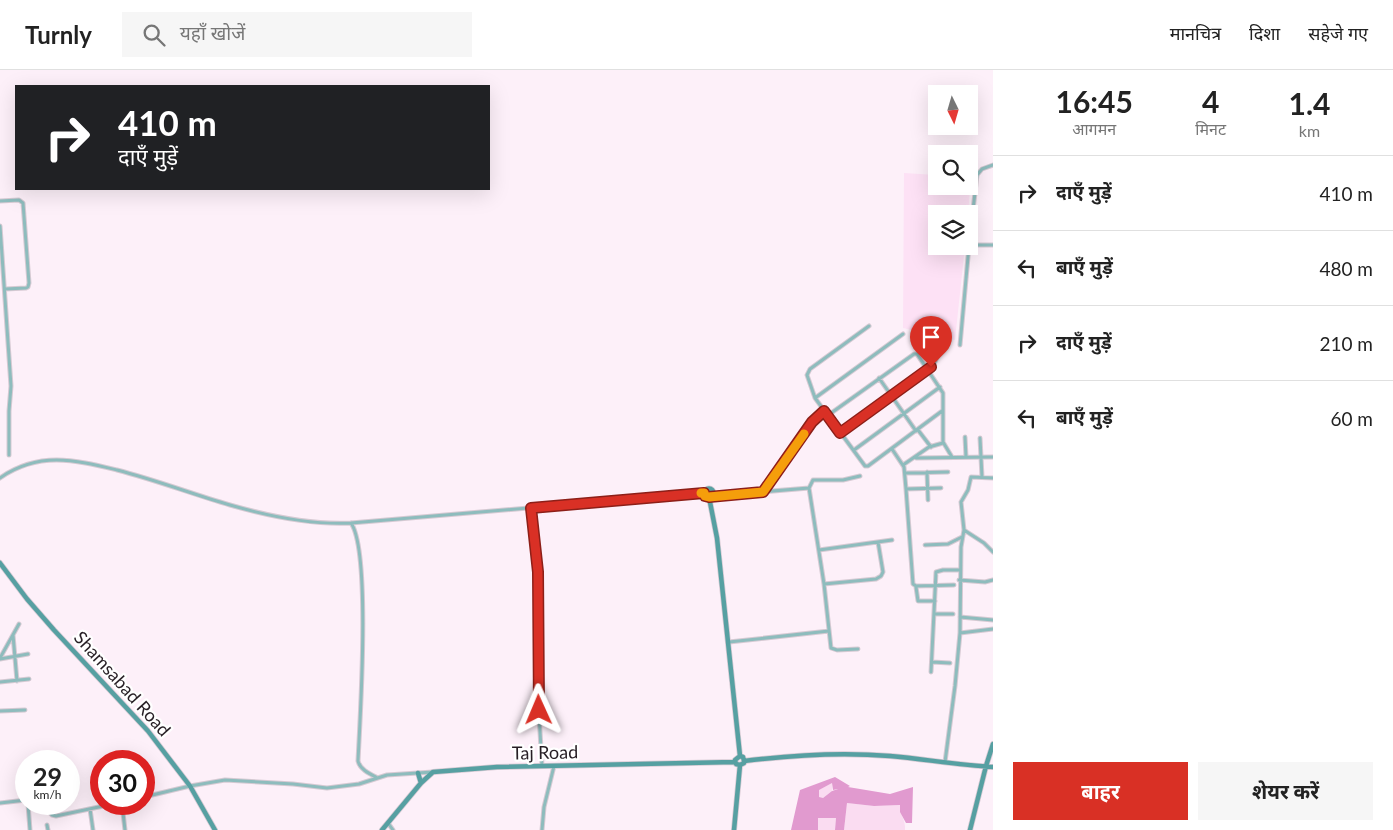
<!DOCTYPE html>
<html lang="hi">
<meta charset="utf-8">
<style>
body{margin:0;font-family:Lato,"Noto Sans Devanagari",sans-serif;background:#f6f6f6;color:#222;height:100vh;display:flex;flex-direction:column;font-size:19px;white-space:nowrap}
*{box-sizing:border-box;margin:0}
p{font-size:16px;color:#767676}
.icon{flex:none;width:28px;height:28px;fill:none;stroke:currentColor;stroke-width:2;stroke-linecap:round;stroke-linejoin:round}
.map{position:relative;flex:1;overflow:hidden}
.panel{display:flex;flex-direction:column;background:#fff;width:400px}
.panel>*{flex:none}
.hud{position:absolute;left:15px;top:15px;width:475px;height:105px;border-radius:0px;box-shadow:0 5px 20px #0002;background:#202124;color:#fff;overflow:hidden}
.needle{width:32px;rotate:175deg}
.tools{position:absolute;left:928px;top:15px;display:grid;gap:10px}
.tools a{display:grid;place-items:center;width:50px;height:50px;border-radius:0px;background:#fff;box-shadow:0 5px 20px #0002;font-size:25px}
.speed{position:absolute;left:15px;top:680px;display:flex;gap:10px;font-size:25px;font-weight:700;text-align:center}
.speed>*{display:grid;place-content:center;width:65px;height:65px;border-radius:50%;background:#fff;box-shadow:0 5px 20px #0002;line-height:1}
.speed small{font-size:12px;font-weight:400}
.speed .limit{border:8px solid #d22;background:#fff;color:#111}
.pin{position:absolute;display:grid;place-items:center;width:42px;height:42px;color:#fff;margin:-51px -21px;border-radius:50% 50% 50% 0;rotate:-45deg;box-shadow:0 0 5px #0007}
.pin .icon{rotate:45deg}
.me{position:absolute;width:55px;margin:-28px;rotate:359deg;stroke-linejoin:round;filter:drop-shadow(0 0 4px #0008)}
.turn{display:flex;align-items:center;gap:18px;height:105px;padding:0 20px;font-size:22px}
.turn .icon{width:65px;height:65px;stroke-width:2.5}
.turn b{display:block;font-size:35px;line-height:42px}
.eta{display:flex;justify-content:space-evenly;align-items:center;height:85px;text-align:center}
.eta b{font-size:30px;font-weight:700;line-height:35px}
.action{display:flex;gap:10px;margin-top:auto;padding:10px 20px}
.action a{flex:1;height:58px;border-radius:0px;background:#d93025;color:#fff;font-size:20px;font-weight:700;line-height:58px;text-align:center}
.action a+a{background:#f6f6f6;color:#222}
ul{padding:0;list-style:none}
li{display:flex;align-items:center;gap:15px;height:75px;padding:0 20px;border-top:1px solid #e0e0e0}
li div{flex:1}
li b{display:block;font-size:19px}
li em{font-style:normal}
header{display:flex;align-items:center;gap:30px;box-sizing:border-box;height:70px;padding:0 25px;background:#fff;border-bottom:1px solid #e0e0e0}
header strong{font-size:24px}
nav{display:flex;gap:28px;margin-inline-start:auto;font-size:18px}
.search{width:350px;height:45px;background:#f6f6f6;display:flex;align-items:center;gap:12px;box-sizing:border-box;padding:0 18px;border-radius:0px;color:#767676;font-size:19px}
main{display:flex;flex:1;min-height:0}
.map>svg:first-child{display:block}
.built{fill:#fde1f5}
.green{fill:#fadcf1}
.forest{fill:#e19acf;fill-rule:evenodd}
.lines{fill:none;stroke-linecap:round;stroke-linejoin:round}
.street-casing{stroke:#d6cad3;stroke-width:5}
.secondary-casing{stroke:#d6cad3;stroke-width:6}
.street{stroke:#8ebcbd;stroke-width:3}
.secondary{stroke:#56a0a2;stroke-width:4.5}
.route-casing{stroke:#8d1f18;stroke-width:12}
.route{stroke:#d93025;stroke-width:9}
.slow{stroke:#f59e0b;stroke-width:9}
.labels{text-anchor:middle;stroke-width:4.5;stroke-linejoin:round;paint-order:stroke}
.street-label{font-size:18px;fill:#271f25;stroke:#fff}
</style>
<header>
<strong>Turnly</strong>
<div class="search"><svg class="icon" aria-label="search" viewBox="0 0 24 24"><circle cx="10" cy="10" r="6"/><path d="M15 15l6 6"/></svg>यहाँ खोजें</div>
<nav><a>मानचित्र</a><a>दिशा</a><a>सहेजे गए</a></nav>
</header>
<main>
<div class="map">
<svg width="993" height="760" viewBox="0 0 993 760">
<rect width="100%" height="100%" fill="#fdf0f9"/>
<path class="built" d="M904 103 936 105V116H969V107L971 108 968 144H936V176H965L955 270 903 258Z"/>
<path class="green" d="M832 713V721L823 728H819L818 720Z
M847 733 874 736 901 735C900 745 906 751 905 760H844Z
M818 748H836L835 760H818Z"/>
<path class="forest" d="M835 707 850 716 848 717 890 724 913 717 912 753H906L900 742V735L874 736 847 733 844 760H835L836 748H818V760H791L800 720ZM832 713 833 720 838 719 832 721 823 728 819 727V720Z"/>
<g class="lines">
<defs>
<path id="street" d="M935 86 936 99
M969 106 976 107
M0 131 19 130 23 133 29 213 28 217 26 218 5 219
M0 156 11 316 9 341V385
M969 175 977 105 982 99 993 95
M969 175H993
M869 256 810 299 807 305 815 328 865 396H868L942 341
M960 275 969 176
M879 308 916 361
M815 328 903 264
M827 346 914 284H917L943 323V373L929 377 903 395
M918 360 931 377
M840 363 928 300 934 294 943 273
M965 367 966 387
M980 368 982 407
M943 372 952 387
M892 379 904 397 906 419 941 418
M854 380 940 317
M916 388 993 387
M927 402 928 430
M905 403 948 402
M0 408C39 381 75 390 117 400 156 410 192 424 230 435 268 446 311 455 351 453L704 423
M809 418 813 410H843L860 406
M906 419 913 514 916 516 954 515
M763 421 812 352 824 341
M712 426 809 418 824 514 831 578 837 580 858 579
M531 438 538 502V627L542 696
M351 453C371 482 360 649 358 691 360 699 368 703 376 707
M964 460 984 473 993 482
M925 475 948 474 962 467
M819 480 892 470
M959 510 985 512 993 510
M824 514 876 509 881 506 883 502 878 472
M916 517 918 531H935
M935 544H953
M960 547 993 550
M960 563 993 559
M13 565 17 611
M729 572 829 561
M0 588 19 554
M0 589 28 584
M932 592 950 593
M931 602 936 502 943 500H960
M0 612 29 609
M0 641 25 640
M945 692 955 616 960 563 961 477 964 460 961 432 968 420 971 407 993 408
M144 727 190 716 225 710 293 714 327 718 359 714 387 705 433 702
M0 733 26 730
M28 734 30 760
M42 734 52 745 56 746 113 734
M122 734 125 760
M90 739 93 760
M388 753 393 760
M47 755 48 760
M542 760 544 737 554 696"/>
<path id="secondary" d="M704.5 423a4.5 4.5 0 1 1 9 0a4.5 4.5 0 1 1-9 0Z
M709 427 717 468 740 686 743 687 744 691V693L740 695 736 694 735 690 740 686
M0 493 27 529 54 560 148 661 190 716 215 760
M744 691C792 685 842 682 890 686 924 689 958 695 993 697
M418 703 421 713
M382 760 421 713 433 702 497 697 735 692
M734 760 740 695
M970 760 986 696 993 674"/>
</defs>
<use href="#street" class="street-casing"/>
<use href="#secondary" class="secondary-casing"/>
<use href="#street" class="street"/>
<use href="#secondary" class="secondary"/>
</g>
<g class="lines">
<defs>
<path id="route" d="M539 640 538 502 531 438 704 423 705 426 709 427 763 422 812 352 824 341 840 363 931 297"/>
</defs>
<use href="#route" class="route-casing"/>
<use href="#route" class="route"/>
<path class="slow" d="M701 423H704L705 426 709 427 763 422 804 364"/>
</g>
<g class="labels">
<g class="street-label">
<text transform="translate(122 614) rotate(48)" y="6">Shamsabad Road</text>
<text transform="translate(545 683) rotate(-1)" y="6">Taj Road</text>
</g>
</g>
</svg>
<div class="tools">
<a><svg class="needle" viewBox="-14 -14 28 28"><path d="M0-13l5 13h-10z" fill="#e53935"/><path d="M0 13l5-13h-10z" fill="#767676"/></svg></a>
<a><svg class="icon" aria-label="search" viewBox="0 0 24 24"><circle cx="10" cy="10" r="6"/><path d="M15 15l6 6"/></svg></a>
<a><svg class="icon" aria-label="layers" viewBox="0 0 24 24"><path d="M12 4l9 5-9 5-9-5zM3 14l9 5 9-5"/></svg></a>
</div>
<div class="speed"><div>29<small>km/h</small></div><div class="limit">30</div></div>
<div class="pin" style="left:931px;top:297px;background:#d93025"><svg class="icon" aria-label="arrive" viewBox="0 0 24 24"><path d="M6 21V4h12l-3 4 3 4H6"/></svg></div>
<svg class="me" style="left:539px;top:640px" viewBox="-20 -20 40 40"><path d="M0-17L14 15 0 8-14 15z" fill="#d93025" stroke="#fff" stroke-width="4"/></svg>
<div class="hud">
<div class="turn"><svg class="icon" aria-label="right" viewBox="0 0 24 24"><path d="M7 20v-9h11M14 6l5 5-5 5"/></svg><div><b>410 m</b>दाएँ मुड़ें</div></div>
</div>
</div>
<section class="panel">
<div class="eta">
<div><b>16:45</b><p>आगमन</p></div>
<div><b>4</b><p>मिनट</p></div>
<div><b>1.4</b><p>km</p></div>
</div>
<ul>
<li><svg class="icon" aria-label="right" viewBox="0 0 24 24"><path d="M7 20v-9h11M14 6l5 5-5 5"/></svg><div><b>दाएँ मुड़ें</b></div><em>410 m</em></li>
<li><svg class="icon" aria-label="left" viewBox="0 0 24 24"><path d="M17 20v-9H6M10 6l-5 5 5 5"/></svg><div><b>बाएँ मुड़ें</b></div><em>480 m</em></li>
<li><svg class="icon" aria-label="right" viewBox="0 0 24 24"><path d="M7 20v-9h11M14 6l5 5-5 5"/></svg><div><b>दाएँ मुड़ें</b></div><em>210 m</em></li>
<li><svg class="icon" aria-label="left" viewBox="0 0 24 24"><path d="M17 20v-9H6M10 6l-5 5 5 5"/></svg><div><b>बाएँ मुड़ें</b></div><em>60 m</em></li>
</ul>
<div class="action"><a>बाहर</a><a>शेयर करें</a></div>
</section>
</main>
